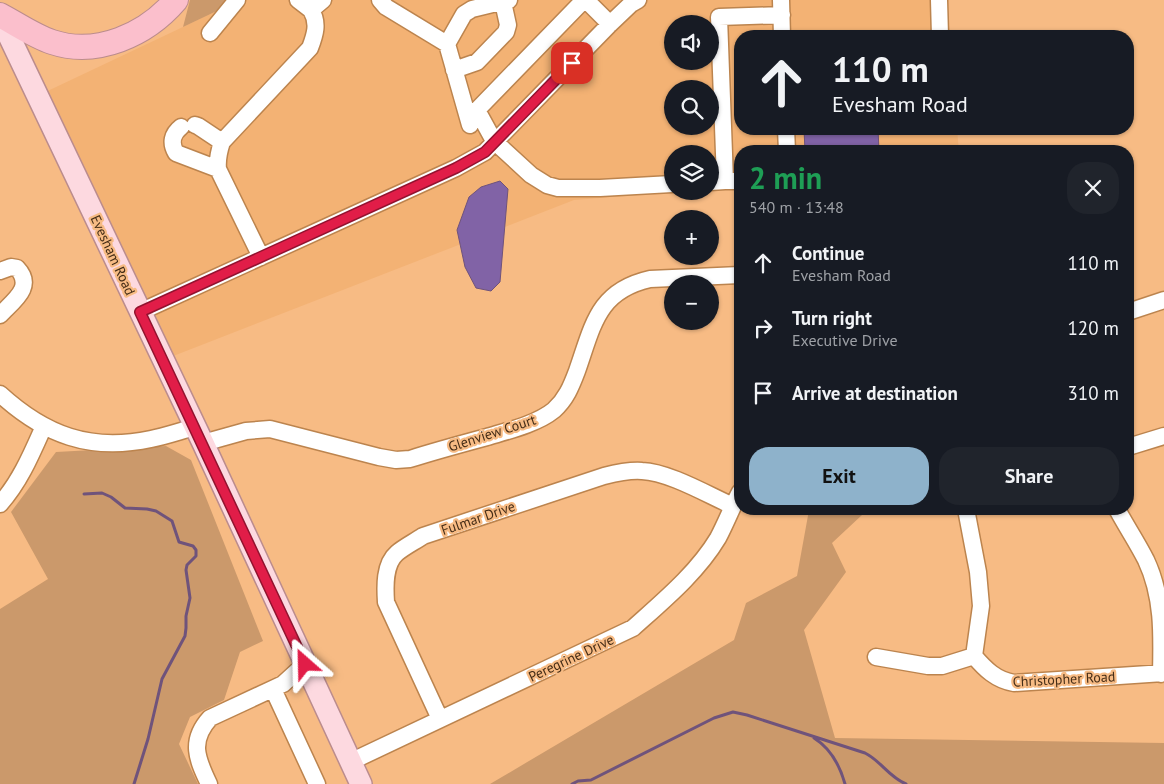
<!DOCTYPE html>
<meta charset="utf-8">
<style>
body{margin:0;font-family:"PT Sans",sans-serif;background:#20242c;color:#f1f3f6;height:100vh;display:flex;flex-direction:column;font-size:19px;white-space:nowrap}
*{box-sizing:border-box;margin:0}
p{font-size:16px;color:#9ea1a6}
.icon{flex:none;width:28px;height:28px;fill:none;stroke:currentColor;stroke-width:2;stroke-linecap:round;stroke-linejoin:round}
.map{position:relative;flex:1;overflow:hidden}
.details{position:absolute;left:734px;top:145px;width:400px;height:370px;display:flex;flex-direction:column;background:#171b24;border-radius:20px;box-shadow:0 1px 4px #0004}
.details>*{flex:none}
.guide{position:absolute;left:734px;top:30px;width:400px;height:105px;border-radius:20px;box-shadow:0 1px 4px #0004;background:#171b24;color:#f1f3f6;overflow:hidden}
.controls{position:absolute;left:664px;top:15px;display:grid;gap:10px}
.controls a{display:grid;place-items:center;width:55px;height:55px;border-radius:50%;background:#171b24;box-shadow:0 1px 4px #0004;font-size:25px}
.pin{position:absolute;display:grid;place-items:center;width:42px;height:42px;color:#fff;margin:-21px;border-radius:10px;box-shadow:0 2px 8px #0006}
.me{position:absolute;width:55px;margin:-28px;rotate:335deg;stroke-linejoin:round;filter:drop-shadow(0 0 4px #0008)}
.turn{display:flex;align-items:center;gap:18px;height:105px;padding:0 15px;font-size:22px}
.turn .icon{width:65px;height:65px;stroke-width:2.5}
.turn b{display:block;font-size:35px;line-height:42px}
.round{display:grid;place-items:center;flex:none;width:52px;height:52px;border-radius:20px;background:#20242c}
.head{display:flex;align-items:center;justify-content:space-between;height:85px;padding:0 15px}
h1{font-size:30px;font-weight:600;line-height:38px;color:#1e9e55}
.primary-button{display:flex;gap:10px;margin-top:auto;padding:10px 15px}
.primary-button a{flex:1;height:58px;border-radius:20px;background:#8eb2cb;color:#111;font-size:20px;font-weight:600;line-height:58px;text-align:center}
.primary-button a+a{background:#20242c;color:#f1f3f6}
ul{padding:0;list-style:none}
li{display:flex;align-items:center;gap:15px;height:65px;padding:0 15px}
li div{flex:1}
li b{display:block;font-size:19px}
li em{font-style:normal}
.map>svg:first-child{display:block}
.built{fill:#f3b274;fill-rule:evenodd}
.green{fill:#cb996b}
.water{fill:#8163a6;stroke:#6f537b}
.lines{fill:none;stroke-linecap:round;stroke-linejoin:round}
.stream{stroke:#6f537b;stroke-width:3}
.minor-casing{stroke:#bc844e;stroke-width:19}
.major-casing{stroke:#bb8c8d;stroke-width:24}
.highway-casing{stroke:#bb8c8d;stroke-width:26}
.minor{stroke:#fff;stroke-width:16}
.major{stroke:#fdd9e0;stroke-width:21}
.highway{stroke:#fbbfcc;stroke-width:24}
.route-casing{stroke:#92132f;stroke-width:12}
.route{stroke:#e11d48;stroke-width:9}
.labels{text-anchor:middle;stroke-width:4.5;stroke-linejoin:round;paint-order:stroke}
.street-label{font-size:14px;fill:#452d17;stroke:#f7bb84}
</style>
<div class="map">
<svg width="1164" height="784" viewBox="0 0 1164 784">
<rect width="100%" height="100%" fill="#f7bb84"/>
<path class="built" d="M240 0H947L950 36H740V129H957L959 151H740V188L710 190V154H672V191H688L574 200 163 360 37 96ZM672 24H710V61H672ZM672 89H710V126H672Z"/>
<path class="green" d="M190 0H240L183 27Z
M166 446 191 460 263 641 240 652 224 700 190 717 179 744 198 784H0V609L48 579 11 512 56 452Z
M813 509H924L862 515 832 543 846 572 804 630 835 738 1164 743V784H490L734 640 746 603 797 576 809 510Z"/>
<path class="water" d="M804 129H878L879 151H805Z
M500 181 508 189 500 282 491 291 476 288 465 267 457 230 469 197 481 187Z"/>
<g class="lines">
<path class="stream" d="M84 494 102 493 111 497 125 508 147 509 156 511 172 521 179 542 193 546 196 550V556L187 565 186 570 190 598 186 616V628L185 636 162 679 148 739 134 784
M814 738C830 748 840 766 845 784
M572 784 578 781 591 780 714 718 733 712 747 715 865 753C881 761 889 777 906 784"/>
<defs>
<path id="minor" d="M298 0 311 10
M380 0 386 7 447 44 470 125
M584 0 477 110 494 141 531 175 547 185 558 188H600L672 184
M586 0 610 24
M781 0 782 36
M939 0 940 36
M210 33 237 0
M447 44 464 14 472 9 509 0
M454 70 477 62 506 32 508 25 503 2
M195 125 198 126 222 142
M181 127C172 134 170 143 176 153L218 169
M786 129 787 151
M740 181H725L719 17 782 15
M710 182 725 181
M261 257 218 169C217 159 219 151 222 142L310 48C315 35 319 23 311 10L323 0
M0 271 11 267 17 268C35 287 13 301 0 315
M140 312 456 168 485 152 610 24 631 4 638 0
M1128 312 1164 300
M0 394C45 435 90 452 151 439 166 436 180 431 195 427
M203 443 246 431 270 429 379 457 396 460 410 459C435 451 461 444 487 437 507 431 537 424 554 410 566 399 571 387 577 371 593 326 597 291 650 279L740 275
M1128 447 1164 436
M0 504C20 482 32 453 44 426
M966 509 978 572 981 606 974 656
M1117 509C1126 526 1137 542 1146 560 1163 596 1162 634 1161 674
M974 656C985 669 996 680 1014 683L1164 673
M876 657 928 666H942L974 656
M273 689 317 784
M440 719 386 602C385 587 384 564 397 553 404 547 414 542 423 536L604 476C616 473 630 470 642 471 669 472 708 495 733 506
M350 762 633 628C663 601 697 573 718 538 726 523 732 507 740 492
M209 784C197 759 189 741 210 718L283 684 305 664"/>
<path id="major" d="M0 17 203 443 361 784"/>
<path id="highway" d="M0 15C17 24 34 36 52 42 97 57 146 35 176 0"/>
</defs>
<use href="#minor" class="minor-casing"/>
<use href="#major" class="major-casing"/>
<use href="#highway" class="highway-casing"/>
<use href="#minor" class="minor"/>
<use href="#major" class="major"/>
<use href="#highway" class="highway"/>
</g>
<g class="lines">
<defs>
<path id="route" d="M305 664 140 312 456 168 485 152 572 63"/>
</defs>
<use href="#route" class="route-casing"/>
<use href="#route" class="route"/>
</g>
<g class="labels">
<g class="street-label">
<text transform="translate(113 255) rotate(65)" y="5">Evesham Road</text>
<text transform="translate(492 433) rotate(-18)" y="5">Glenview Court</text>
<text transform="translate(478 518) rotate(-19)" y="5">Fulmar Drive</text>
<text transform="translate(571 658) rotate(-25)" y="5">Peregrine Drive</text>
<text transform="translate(1064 679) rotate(-3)" y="5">Christopher Road</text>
</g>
</g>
</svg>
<div class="controls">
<a><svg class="icon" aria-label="sound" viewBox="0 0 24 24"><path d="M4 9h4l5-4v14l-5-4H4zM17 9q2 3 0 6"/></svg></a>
<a><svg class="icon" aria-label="search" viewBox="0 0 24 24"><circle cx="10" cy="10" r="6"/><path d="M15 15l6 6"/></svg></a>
<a><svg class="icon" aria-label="layers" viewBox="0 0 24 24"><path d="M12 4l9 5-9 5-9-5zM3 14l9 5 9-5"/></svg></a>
<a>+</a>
<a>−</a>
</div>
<div class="pin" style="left:572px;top:63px;background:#d93025"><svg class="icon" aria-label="arrive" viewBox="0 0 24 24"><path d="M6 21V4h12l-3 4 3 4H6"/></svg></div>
<svg class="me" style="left:305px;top:664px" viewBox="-20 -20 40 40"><path d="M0-17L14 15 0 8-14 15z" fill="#e11d48" stroke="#fff" stroke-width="4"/></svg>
<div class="guide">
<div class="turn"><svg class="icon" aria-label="ahead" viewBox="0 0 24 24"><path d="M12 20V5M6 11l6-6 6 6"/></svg><div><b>110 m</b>Evesham Road</div></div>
</div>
<section class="details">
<div class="head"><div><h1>2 min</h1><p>540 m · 13:48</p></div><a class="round"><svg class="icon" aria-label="close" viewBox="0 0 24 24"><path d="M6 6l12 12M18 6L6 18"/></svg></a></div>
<ul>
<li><svg class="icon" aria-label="ahead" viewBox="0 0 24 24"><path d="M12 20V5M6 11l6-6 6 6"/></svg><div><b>Continue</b><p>Evesham Road</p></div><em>110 m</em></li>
<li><svg class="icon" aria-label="right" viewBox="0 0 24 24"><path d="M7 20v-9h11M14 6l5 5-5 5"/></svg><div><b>Turn right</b><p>Executive Drive</p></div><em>120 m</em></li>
<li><svg class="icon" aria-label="arrive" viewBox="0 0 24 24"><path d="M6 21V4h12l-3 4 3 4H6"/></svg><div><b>Arrive at destination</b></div><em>310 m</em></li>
</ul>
<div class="primary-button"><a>Exit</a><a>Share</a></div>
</section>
</div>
